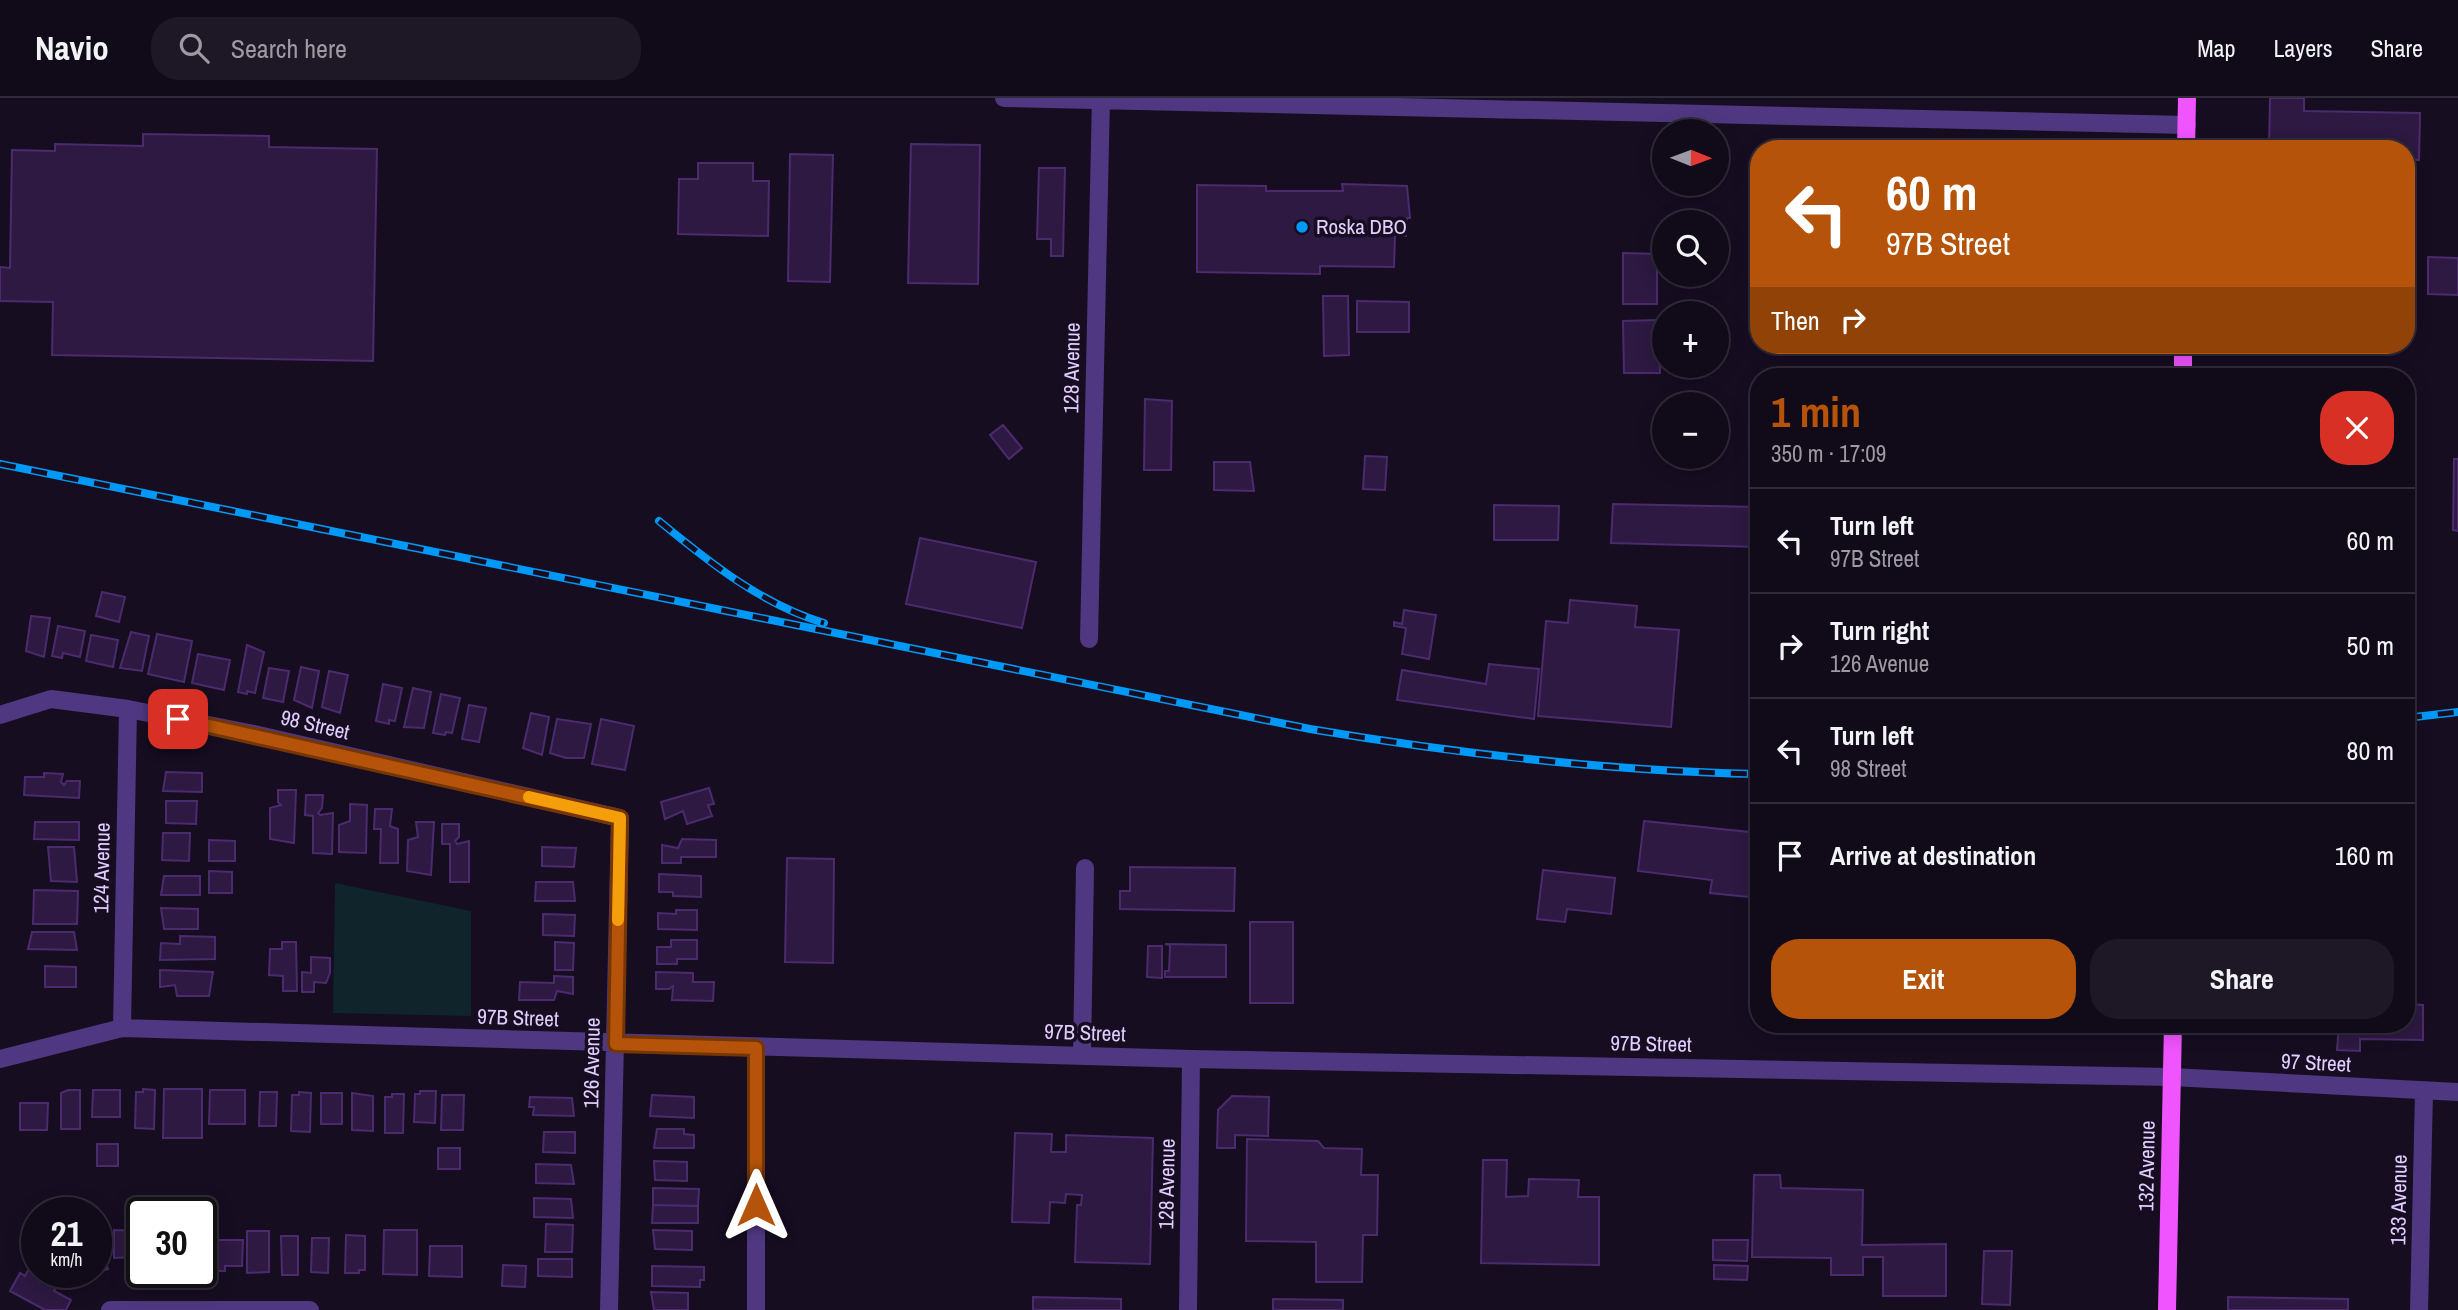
<!DOCTYPE html>
<meta charset="utf-8">
<style>
body{margin:0;font-family:"Archivo Narrow",sans-serif;background:#1e1826;color:#f1f3f6;height:100vh;display:flex;flex-direction:column;font-size:26px;white-space:nowrap}
*{box-sizing:border-box;margin:0}
p{font-size:23px;color:#9c9aa2}
.icon{flex:none;width:38px;height:38px;fill:none;stroke:currentColor;stroke-width:2;stroke-linecap:round;stroke-linejoin:round}
.map{position:relative;flex:1;overflow:hidden}
.sheet{position:absolute;left:1750px;top:270px;width:665px;height:665px;display:flex;flex-direction:column;background:#100a19;border-radius:28px;box-shadow:0 4px 18px #0003,0 0 0 2px #302b38}
.sheet>*{flex:none}
.top-card{position:absolute;left:1750px;top:42px;width:665px;height:214px;border-radius:28px;box-shadow:0 4px 18px #0003,0 0 0 2px #302b38;background:#b45309;color:#fff;overflow:hidden}
.needle{width:46px;rotate:91deg}
.buttons{position:absolute;left:1652px;top:21px;display:grid;gap:14px}
.buttons a{display:grid;place-items:center;width:77px;height:77px;border-radius:50%;background:#100a19;box-shadow:0 4px 18px #0003,0 0 0 2px #302b38;font-size:35px}
.speed{position:absolute;left:21px;top:1099px;display:flex;gap:14px;font-size:35px;font-weight:700;text-align:center}
.speed>*{display:grid;place-content:center;width:91px;height:91px;border-radius:50%;background:#100a19;box-shadow:0 4px 18px #0003,0 0 0 2px #302b38;line-height:1}
.speed small{font-size:18px;font-weight:400}
.speed .limit{border:4px solid #111;border-radius:10px;background:#fff;color:#111}
.pin{position:absolute;display:grid;place-items:center;width:60px;height:60px;color:#fff;margin:-30px;border-radius:14px;box-shadow:0 4px 10px #0006}
.me{position:absolute;width:77px;margin:-38px;rotate:0deg;stroke-linejoin:round;filter:drop-shadow(0 0 5px #0008)}
.turn{display:flex;align-items:center;gap:24px;height:147px;padding:0 21px;font-size:32px}
.turn .icon{width:91px;height:91px;stroke-width:2.5}
.turn b{display:block;font-size:49px;line-height:60px}
.then{display:flex;align-items:center;height:66px;padding:0 21px;background:#0003;gap:14px;font-size:26px}
.round{display:grid;place-items:center;flex:none;width:74px;height:74px;border-radius:28px;background:#1e1826}
.headline{display:flex;align-items:center;justify-content:space-between;height:119px;padding:0 21px}
h1{font-size:42px;font-weight:800;line-height:52px;color:#b45309}
.cta{display:flex;gap:14px;margin-top:auto;padding:14px 21px}
.cta a{flex:1;height:80px;border-radius:28px;background:#b45309;color:#fff;font-size:28px;font-weight:800;line-height:80px;text-align:center}
.cta a+a{background:#1e1826;color:#f1f3f6}
ul{padding:0;list-style:none}
li{display:flex;align-items:center;gap:21px;height:105px;padding:0 21px;border-top:2px solid #302b38}
li div{flex:1}
li b{display:block;font-size:26px}
li em{font-style:normal}
header{display:flex;align-items:center;gap:42px;box-sizing:border-box;height:98px;padding:0 35px;background:#100a19;border-bottom:2px solid #302b38}
header strong{font-size:33px}
nav{display:flex;gap:38px;margin-inline-start:auto;font-size:24px}
.search{width:490px;height:63px;background:#1e1826;display:flex;align-items:center;gap:18px;box-sizing:border-box;padding:0 24px;border-radius:28px;color:#9c9aa2;font-size:26px}
.map>svg:first-child{display:block}
.green{fill:#10242b}
.building{fill:#2d1942;stroke:#4b2b6e;stroke-width:2}
.lines{fill:none;stroke-linecap:round;stroke-linejoin:round}
.minor{stroke:#4f3881;stroke-width:18}
.major{stroke:#f054ff;stroke-width:18}
.rail-casing{stroke:#0099f8;stroke-width:8}
.rail{stroke:#160d21;stroke-width:5;stroke-dasharray:16;stroke-linecap:butt}
.route-casing{stroke:#753606;stroke-width:18}
.route{stroke:#b45309;stroke-width:12}
.slow{stroke:#f59e0b;stroke-width:12}
.poi-dot{fill:#0099f8;stroke:#160d21;stroke-width:2.5}
.labels{text-anchor:middle;stroke-width:7;stroke-linejoin:round;paint-order:stroke}
.poi-label{font-size:21px;fill:#e1cdff;stroke:#160d21;text-anchor:start}
.street-label{font-size:21px;fill:#e1cdff;stroke:#160d21}
</style>
<header>
<strong>Navio</strong>
<div class="search"><svg class="icon" aria-label="search" viewBox="0 0 24 24"><circle cx="10" cy="10" r="6"/><path d="M15 15l6 6"/></svg>Search here</div>
<nav><a>Map</a><a>Layers</a><a>Share</a></nav>
</header>
<div class="map">
<svg width="2458" height="1212" viewBox="0 0 2458 1212">
<rect width="100%" height="100%" fill="#160d21"/>
<path class="green" d="M335 785 471 813V918L333 915Z"/>
<path class="building" d="M2270 0H2304V13L2420 15 2419 62H2406V51H2269Z
M143 36 269 38V49L377 51 373 263 52 257 53 204 0 203V169L10 170 12 52 55 53V46L143 48Z
M911 46 980 47 978 186 908 185Z
M790 56 833 57 830 184 788 183Z
M698 65H753V83H769L768 138 678 136 679 81H698Z
M1039 70H1065L1063 158H1051V141H1037Z
M1342 86 1407 88 1410 120H1407L1406 138H1395L1394 169 1320 168V176L1197 174V87L1266 88V93H1343Z
M1623 155 1657 156V206H1623Z
M2428 159 2458 160V197L2428 196Z
M1323 198H1348L1349 257 1324 258Z
M1357 203 1409 204V234H1357Z
M1658 222 1660 275H1624L1623 223Z
M1145 301 1172 303 1171 372H1144Z
M1003 327 1022 350 1009 361 990 337Z
M1365 358 1387 359 1385 392 1363 391Z
M2454 361H2458V433L2453 432Z
M1214 364H1250L1254 393 1214 392Z
M1613 406 1759 409V449L1611 445Z
M1494 407 1559 408 1558 442H1494Z
M920 440 1036 464 1022 530 906 506Z
M102 494 125 499 119 524 96 518Z
M1570 502 1637 508 1635 529 1679 532 1671 629 1538 618 1546 523 1568 525Z
M1404 512 1436 517 1429 561 1402 556 1406 530 1394 528V524L1402 526Z
M31 518 50 520 44 559 26 553Z
M58 528 85 533 80 559 63 555 62 560 52 558Z
M131 534 149 538 142 573 120 570Z
M157 536 192 543 184 584 148 576Z
M91 537 118 542 113 569 86 563Z
M247 547 264 554 255 595 247 593V596L238 594Z
M198 556 230 562 224 592 192 585Z
M1489 566 1539 571 1534 621 1397 602 1402 572 1486 586Z
M301 569 319 573 312 610 294 602Z
M269 570 289 573 283 604 263 600Z
M329 573 348 577 340 615 322 609Z
M383 586 402 590 395 623 389 622V626L376 623Z
M413 590 431 594 424 630 404 629Z
M441 596 460 600 452 635 446 634 445 637 433 635Z
M469 607 486 610 479 644 462 641Z
M531 615 549 619 542 657 523 650Z
M557 621 591 626 584 660H566L550 655Z
M601 621 634 628 625 672 592 666Z
M166 674 202 675V694L163 693Z
M44 675 63 676 61 684 64 687 67 683H80L79 700 24 697 25 679H44Z
M709 690 714 706 708 707 712 718 687 726 683 713 665 721 661 704Z
M278 692H296L294 745 270 741V710L281 707 278 704Z
M306 697H323L322 710 318 715 320 717 333 715 332 756 313 755V718L305 717Z
M166 703H197L196 726 166 725Z
M350 706 367 707 366 755 339 754V727L350 723Z
M375 711H392L390 728 398 731V765H380L381 731H374Z
M1644 723 1759 735V800L1710 795 1712 782 1638 773Z
M35 724H79V742L34 741Z
M416 724H434L431 777 407 773 408 742 418 739Z
M442 726H459V739L455 743 457 746 469 743V784H450V746H442Z
M163 735H190L189 763 162 762Z
M682 741 716 742V759H681V765H662V747L678 750Z
M209 742 235 743V763H209Z
M48 749H74L77 784 51 783Z
M542 749 576 750 574 769 542 768Z
M787 760 834 761 833 865 785 864Z
M1130 769 1235 770 1234 813 1120 811V793H1130Z
M1543 772 1615 780 1611 816 1567 811 1565 824 1537 821Z
M209 773 232 774V795H209Z
M659 776 701 778V799L673 798V794H659Z
M164 778H200V797H161Z
M536 784H573L575 803H535Z
M34 792 78 793 77 826H33Z
M161 810 198 811V831H164Z
M676 812H697V832L658 831V815L676 816Z
M543 816 575 817 574 838 543 837Z
M1250 824H1293V905H1250Z
M32 834H74L77 852 28 851Z
M180 838 215 839V861L160 862 161 845 180 846Z
M671 842H697V861H677V866H657V849H671Z
M282 844H296L297 893H283V878L269 877 270 851H282Z
M555 844 574 845 573 872H555Z
M1165 846 1226 847V879H1165V873H1169L1170 847Z
M1148 848H1162V880L1147 879Z
M311 859 330 860V875L326 885 314 884V894H302V874L311 875Z
M45 868 76 869V889H45Z
M160 872 213 874 209 898H177L175 887 160 889Z
M656 874 693 875V884H714L713 903 672 902 673 888 669 891H656Z
M554 878 573 879V896L557 893 554 902H519L520 884 554 885Z
M2406 906 2423 907V942L2360 941V953L2337 952 2339 926H2406Z
M143 991 155 992 154 1031 135 1030 136 994H143Z
M164 991H202V1040H163Z
M68 992H80V1031H61V995Z
M93 992H120V1019H92Z
M210 992H245V1026H209Z
M420 993H436L435 1025 414 1024 415 996H420Z
M260 994H277L276 1028H259Z
M299 994 311 995 310 1034 291 1033 292 997H299Z
M321 995H342V1026H321Z
M352 995 373 998V1033L352 1032Z
M392 996H404L403 1035H385V999H392Z
M442 997H464L463 1032H441Z
M652 997 694 999V1020L650 1018Z
M1232 998 1269 999 1268 1038 1235 1037V1050H1217L1218 1012Z
M530 999 572 1000 574 1018 533 1017 534 1009H529Z
M20 1005H48L47 1032H20Z
M657 1031H684V1036L694 1037V1050H654Z
M544 1034H575V1055L543 1054Z
M1015 1035 1052 1036 1051 1054H1066V1037L1153 1040 1150 1166 1075 1164 1077 1107H1081L1082 1097 1066 1096 1065 1105 1050 1104 1049 1125 1012 1124Z
M1247 1041 1318 1043 1324 1050 1362 1051 1361 1077H1378L1377 1137H1363L1362 1184H1316V1144L1246 1143Z
M97 1046H118V1068H97Z
M438 1050H460V1071H438Z
M1483 1062H1507L1506 1099 1528 1098 1529 1081 1579 1082 1578 1099H1599V1167L1481 1165Z
M654 1063 687 1064V1083L655 1082Z
M536 1066 571 1067 574 1086 536 1085Z
M1754 1077H1780L1781 1090 1863 1092 1862 1147 1946 1146V1198H1883V1159H1863V1177H1831V1160L1752 1159Z
M653 1090 699 1091 698 1108 653 1107Z
M534 1100 571 1101 573 1120 534 1119Z
M653 1107 698 1108V1125H652Z
M546 1126 573 1127 572 1154H545Z
M114 1132 140 1133 137 1163 131 1159 114 1160Z
M384 1132H417V1177L383 1176Z
M653 1132 692 1133V1152L655 1151Z
M247 1133H269V1174L247 1175Z
M346 1137 365 1138V1172H359V1175H345Z
M281 1138H298V1177H282Z
M312 1140H329L328 1175 311 1174Z
M96 1141 108 1171 87 1179 85 1174H96Z
M216 1142H243L242 1168H225V1173H215Z
M1713 1142H1748L1747 1163 1713 1162Z
M201 1144H212V1175L181 1176 201 1174Z
M430 1148H462V1179L429 1178Z
M1984 1153H2012L2010 1207 1982 1206Z
M538 1161H572V1179L538 1178Z
M31 1167 37 1174H43L60 1184 54 1193 71 1202 66 1212H45L10 1193 20 1175 25 1178Z
M503 1167 526 1168 525 1189 502 1188Z
M1714 1167 1748 1168 1747 1182 1714 1181Z
M652 1168 704 1169V1182H700V1189L652 1188Z
M651 1194 688 1195V1212H654Z
M1033 1199 1121 1201V1212H1033Z
M2228 1199 2348 1201V1212H2228Z
M1273 1201 1343 1202V1212H1273Z"/>
<g class="lines">
<path class="minor" d="M1004 0 2187 27
M1089 541 1101 0
M0 617 51 601 128 611 254 636 620 720 609 1212
M122 930 128 611
M1082 957 1085 770
M0 961 122 930 1191 961 2172 979 2458 994
M110 1212H310
M756 1212V950
M1188 1212 1191 961
M2419 1212 2424 994"/>
<path class="major" d="M2186 51 2187 0
M2183 278V247
M2167 1212 2173 926"/>
<defs>
<path id="rail" d="M0 366 1310 631C1459 656 1607 673 1759 676
M659 423C709 464 761 506 824 525
M2406 620 2458 614"/>
</defs>
<use href="#rail" class="rail-casing"/>
<use href="#rail" class="rail"/>
</g>
<g class="lines">
<defs>
<path id="route" d="M178 621 620 720 616 946 756 950V1107"/>
</defs>
<use href="#route" class="route-casing"/>
<use href="#route" class="route"/>
<path class="slow" d="M529 699 620 720 618 822"/>
</g>
<circle class="poi-dot" cx="1302" cy="129" r="7"/>
<g class="labels">
<g class="poi-label">
<text x="1316" y="136">Roska DBO</text>
</g>
<g class="street-label">
<text transform="translate(1072 270) rotate(-89)" y="7">128 Avenue</text>
<text transform="translate(315 627) rotate(13)" y="7">98 Street</text>
<text transform="translate(102 770) rotate(-89)" y="7">124 Avenue</text>
<text transform="translate(518 920) rotate(2)" y="7">97B Street</text>
<text transform="translate(1085 935) rotate(2)" y="7">97B Street</text>
<text transform="translate(1651 946) rotate(1)" y="7">97B Street</text>
<text transform="translate(592 965) rotate(-89)" y="7">126 Avenue</text>
<text transform="translate(2316 965) rotate(3)" y="7">97 Street</text>
<text transform="translate(2147 1068) rotate(-89)" y="7">132 Avenue</text>
<text transform="translate(1167 1086) rotate(-89)" y="7">128 Avenue</text>
<text transform="translate(2399 1102) rotate(-89)" y="7">133 Avenue</text>
</g>
</g>
</svg>
<div class="buttons">
<a><svg class="needle" viewBox="-14 -14 28 28"><path d="M0-13l5 13h-10z" fill="#e53935"/><path d="M0 13l5-13h-10z" fill="#9c9aa2"/></svg></a>
<a><svg class="icon" aria-label="search" viewBox="0 0 24 24"><circle cx="10" cy="10" r="6"/><path d="M15 15l6 6"/></svg></a>
<a>+</a>
<a>−</a>
</div>
<div class="speed"><div>21<small>km/h</small></div><div class="limit">30</div></div>
<div class="pin" style="left:178px;top:621px;background:#d93025"><svg class="icon" aria-label="arrive" viewBox="0 0 24 24"><path d="M6 21V4h12l-3 4 3 4H6"/></svg></div>
<svg class="me" style="left:756px;top:1107px" viewBox="-20 -20 40 40"><path d="M0-17L14 15 0 8-14 15z" fill="#b45309" stroke="#fff" stroke-width="4"/></svg>
<div class="top-card">
<div class="turn"><svg class="icon" aria-label="left" viewBox="0 0 24 24"><path d="M17 20v-9H6M10 6l-5 5 5 5"/></svg><div><b>60 m</b>97B Street</div></div>
<div class="then">Then<svg class="icon" aria-label="right" viewBox="0 0 24 24"><path d="M7 20v-9h11M14 6l5 5-5 5"/></svg></div>
</div>
<section class="sheet">
<div class="headline"><div><h1>1 min</h1><p>350 m · 17:09</p></div><a class="round" style="background:#d93025;color:#fff"><svg class="icon" aria-label="close" viewBox="0 0 24 24"><path d="M6 6l12 12M18 6L6 18"/></svg></a></div>
<ul>
<li><svg class="icon" aria-label="left" viewBox="0 0 24 24"><path d="M17 20v-9H6M10 6l-5 5 5 5"/></svg><div><b>Turn left</b><p>97B Street</p></div><em>60 m</em></li>
<li><svg class="icon" aria-label="right" viewBox="0 0 24 24"><path d="M7 20v-9h11M14 6l5 5-5 5"/></svg><div><b>Turn right</b><p>126 Avenue</p></div><em>50 m</em></li>
<li><svg class="icon" aria-label="left" viewBox="0 0 24 24"><path d="M17 20v-9H6M10 6l-5 5 5 5"/></svg><div><b>Turn left</b><p>98 Street</p></div><em>80 m</em></li>
<li><svg class="icon" aria-label="arrive" viewBox="0 0 24 24"><path d="M6 21V4h12l-3 4 3 4H6"/></svg><div><b>Arrive at destination</b></div><em>160 m</em></li>
</ul>
<div class="cta"><a>Exit</a><a>Share</a></div>
</section>
</div>
